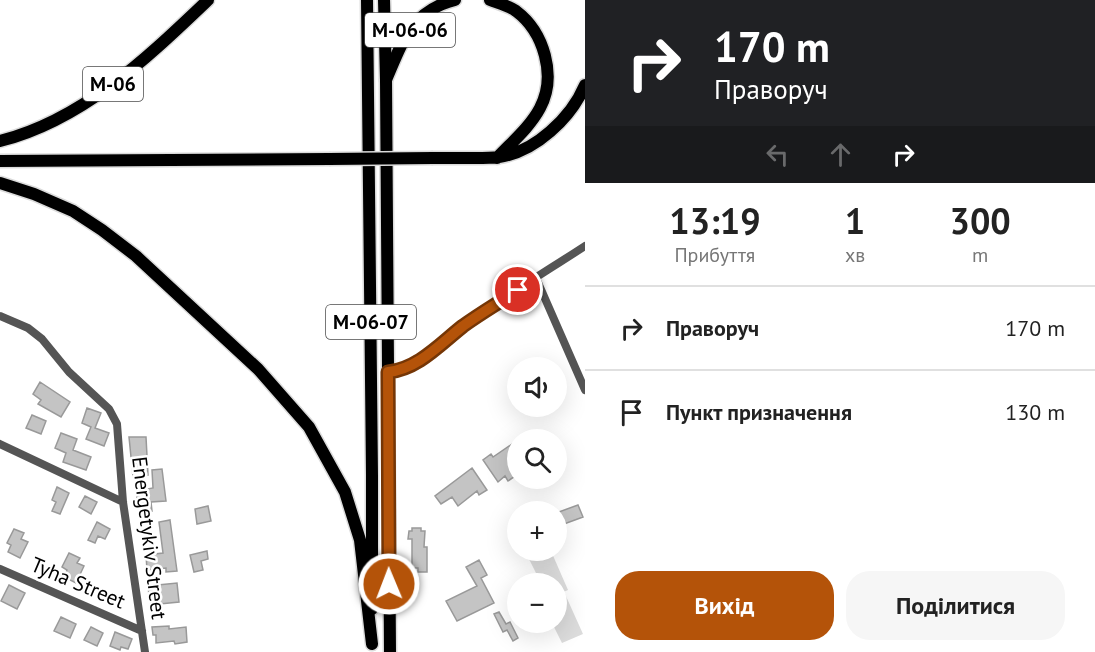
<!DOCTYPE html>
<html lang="uk">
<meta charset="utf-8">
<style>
body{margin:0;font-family:"PT Sans",sans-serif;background:#f6f6f6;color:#222;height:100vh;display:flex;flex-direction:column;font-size:22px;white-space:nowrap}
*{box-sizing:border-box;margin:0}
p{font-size:20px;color:#767676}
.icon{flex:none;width:33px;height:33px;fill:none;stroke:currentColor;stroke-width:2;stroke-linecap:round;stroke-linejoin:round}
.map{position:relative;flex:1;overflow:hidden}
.details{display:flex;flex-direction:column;background:#fff;width:510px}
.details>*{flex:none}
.banner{background:#202124;color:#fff;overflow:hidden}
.buttons{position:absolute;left:507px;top:357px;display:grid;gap:12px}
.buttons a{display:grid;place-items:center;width:60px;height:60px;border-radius:50%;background:#fff;box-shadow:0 6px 24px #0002;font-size:30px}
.pin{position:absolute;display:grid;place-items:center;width:51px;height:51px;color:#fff;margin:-26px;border:3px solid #fff;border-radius:50%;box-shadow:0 2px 6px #0007}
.me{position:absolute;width:66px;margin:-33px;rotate:359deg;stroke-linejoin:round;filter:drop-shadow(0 0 4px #0008)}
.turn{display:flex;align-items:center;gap:21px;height:126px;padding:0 30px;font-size:27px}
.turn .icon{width:78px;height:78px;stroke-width:2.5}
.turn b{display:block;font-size:42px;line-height:51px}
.lanes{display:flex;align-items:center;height:57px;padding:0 30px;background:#0003;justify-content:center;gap:30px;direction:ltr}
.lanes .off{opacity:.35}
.eta{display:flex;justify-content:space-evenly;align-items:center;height:102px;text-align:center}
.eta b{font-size:36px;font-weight:800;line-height:42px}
.action{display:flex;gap:12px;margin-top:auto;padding:12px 30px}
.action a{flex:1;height:69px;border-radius:24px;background:#b45309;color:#fff;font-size:24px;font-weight:800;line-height:69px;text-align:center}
.action a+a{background:#f6f6f6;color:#222}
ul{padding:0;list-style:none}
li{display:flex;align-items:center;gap:18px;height:84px;padding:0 30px;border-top:2px solid #e0e0e0}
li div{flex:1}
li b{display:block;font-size:22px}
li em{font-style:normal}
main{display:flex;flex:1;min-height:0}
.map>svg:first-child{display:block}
.green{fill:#dcdcdc}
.building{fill:#c4c4c4;stroke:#999;stroke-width:1.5}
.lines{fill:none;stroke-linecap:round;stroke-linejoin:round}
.primary-casing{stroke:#dbdbdb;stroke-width:15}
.trunk-casing{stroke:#dbdbdb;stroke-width:15}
.minor{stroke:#555;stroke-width:8}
.primary{stroke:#000;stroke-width:12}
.trunk{stroke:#000;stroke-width:12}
.trunk-bridge-casing{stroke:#dbdbdb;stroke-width:15;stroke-linecap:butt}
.trunk-bridge{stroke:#000;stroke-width:12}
.route-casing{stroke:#753606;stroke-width:15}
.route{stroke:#b45309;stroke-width:10}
.labels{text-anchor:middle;stroke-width:5;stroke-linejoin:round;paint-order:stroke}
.shield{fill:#fff;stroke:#4c4c4c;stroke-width:1.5}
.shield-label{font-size:20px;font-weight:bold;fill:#000}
.street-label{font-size:21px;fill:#000;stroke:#fff}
</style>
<main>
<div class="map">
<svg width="585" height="652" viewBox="0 0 585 652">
<rect width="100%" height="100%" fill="#fff"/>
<path class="green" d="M525 551H551L568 590 557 595 556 584 541 583Z
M565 594 583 634 562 643 552 623 556 622 557 598Z"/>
<path class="building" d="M40 382 70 402 61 417 38 404 41 400 33 394Z
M87 408 101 413 95 428 109 433 104 446 86 439 91 427 82 423Z
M32 415 46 421 41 434 26 428Z
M61 433 77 439 73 450 91 457 86 470 63 462 66 453 55 448Z
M129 437H146L148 475 133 477Z
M518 440V474L508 481 505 476 498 482 483 460 491 454 493 457Z
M472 468 487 490 479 495 477 491 458 506 452 497 441 504 435 496Z
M162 469 166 501 151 502 152 511 139 513 136 491 153 488 152 470Z
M57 487 69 493 60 514 52 511 56 502 52 500Z
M85 496 97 502 91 514 79 507Z
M578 505 583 517 556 527V513Z
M208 506 211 521 197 524 195 509Z
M170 520 177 571 166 572V568L147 570 146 555 163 553 159 522Z
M97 522 110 529 105 539 98 536 95 543 88 540Z
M412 528H421V531H425L424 547H427V572H418V568H412V539H408L409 531H412Z
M14 529 24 533 21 539 28 542 20 558 8 552 11 545 7 543Z
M207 551 208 559 201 561 203 570 194 572 190 555Z
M69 553 80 558 77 563 84 566 76 583 64 577 67 570 62 567Z
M479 560 487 575 481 578 494 603 457 621 446 601 477 586 466 567Z
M177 583 179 602 150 605 148 586Z
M9 585 25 593 17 609 1 601Z
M499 612 506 624 510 622 518 638 513 641 507 630 503 632 494 614Z
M61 617 76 624 70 638 54 631Z
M169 626V629L186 627 187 642 175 644 174 641 156 643V635H153L152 627Z
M91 627 103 633 97 646 84 640Z
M115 632 132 639 128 649 121 647 120 650 110 646Z"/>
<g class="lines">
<defs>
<path id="primary" d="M367 0 372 475V609
M384 0 386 80 390 652"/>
<path id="trunk" d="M490 0C498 3 509 6 516 11 544 32 557 76 540 108 530 127 512 142 497 158
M386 80C402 43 411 11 455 0
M0 141C83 120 147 58 208 0
M433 158C447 158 461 158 475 158 483 158 491 158 499 157 535 152 571 118 585 85
M0 161 329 159
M0 183 34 194 73 211 102 230 136 256 258 369 309 427 345 492 360 540 372 644"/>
</defs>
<use href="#primary" class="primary-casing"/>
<use href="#trunk" class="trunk-casing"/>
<path class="minor" d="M536 278 585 390
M0 316 28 328 42 339 69 372 109 409 117 424 123 502 145 652
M388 372C419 370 441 342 465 325 504 297 545 272 585 246
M0 444 123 502
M0 569 142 631"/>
<use href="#primary" class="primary"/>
<use href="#trunk" class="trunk"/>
<defs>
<path id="trunk-bridge" d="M329 159 433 158"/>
</defs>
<use href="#trunk-bridge" class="trunk-bridge-casing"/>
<use href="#trunk-bridge" class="trunk-bridge"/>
</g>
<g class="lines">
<defs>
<path id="route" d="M389 584 388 372C418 369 440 344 463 326 481 313 500 302 518 290"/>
</defs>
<use href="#route" class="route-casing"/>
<use href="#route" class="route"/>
</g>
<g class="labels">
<g class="shield">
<rect x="365" y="13" width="90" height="34" rx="4.5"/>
<rect x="83" y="67" width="60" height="34" rx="4.5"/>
<rect x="326" y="305" width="90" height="34" rx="4.5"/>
</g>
<g class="shield-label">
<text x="410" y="37">М-06-06</text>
<text x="113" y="91">М-06</text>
<text x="371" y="329">М-06-07</text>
</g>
<g class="street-label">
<text transform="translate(149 538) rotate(83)" y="7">Energetykiv Street</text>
<text transform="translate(78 583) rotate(23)" y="7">Tyha Street</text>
</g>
</g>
</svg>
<div class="buttons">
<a><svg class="icon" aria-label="sound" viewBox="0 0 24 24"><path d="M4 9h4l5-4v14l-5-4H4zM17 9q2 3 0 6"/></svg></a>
<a><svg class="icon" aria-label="search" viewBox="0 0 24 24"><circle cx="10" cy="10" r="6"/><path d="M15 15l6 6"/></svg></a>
<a>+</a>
<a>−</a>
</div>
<div class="pin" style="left:518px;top:290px;background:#d93025"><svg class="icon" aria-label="arrive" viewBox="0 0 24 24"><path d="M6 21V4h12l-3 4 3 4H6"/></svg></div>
<svg class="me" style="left:389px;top:584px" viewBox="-20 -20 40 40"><circle r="17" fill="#b45309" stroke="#fff" stroke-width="3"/><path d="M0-11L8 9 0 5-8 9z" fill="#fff"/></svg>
</div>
<section class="details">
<div class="banner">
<div class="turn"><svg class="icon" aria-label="right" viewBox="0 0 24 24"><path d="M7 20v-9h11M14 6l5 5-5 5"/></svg><div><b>170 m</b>Праворуч</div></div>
<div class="lanes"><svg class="icon off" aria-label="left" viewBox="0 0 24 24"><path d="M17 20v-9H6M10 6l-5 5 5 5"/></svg><svg class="icon off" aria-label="ahead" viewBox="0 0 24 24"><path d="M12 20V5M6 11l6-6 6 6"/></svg><svg class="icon" aria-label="right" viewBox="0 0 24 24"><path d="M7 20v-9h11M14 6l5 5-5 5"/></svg></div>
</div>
<div class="eta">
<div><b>13:19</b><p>Прибуття</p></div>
<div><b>1</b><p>хв</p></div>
<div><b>300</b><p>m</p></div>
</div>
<ul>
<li><svg class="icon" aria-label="right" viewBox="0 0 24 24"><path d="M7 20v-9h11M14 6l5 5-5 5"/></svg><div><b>Праворуч</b></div><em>170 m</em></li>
<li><svg class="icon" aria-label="arrive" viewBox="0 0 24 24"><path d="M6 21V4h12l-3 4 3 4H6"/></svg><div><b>Пункт призначення</b></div><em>130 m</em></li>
</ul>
<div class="action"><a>Вихід</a><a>Поділитися</a></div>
</section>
</main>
